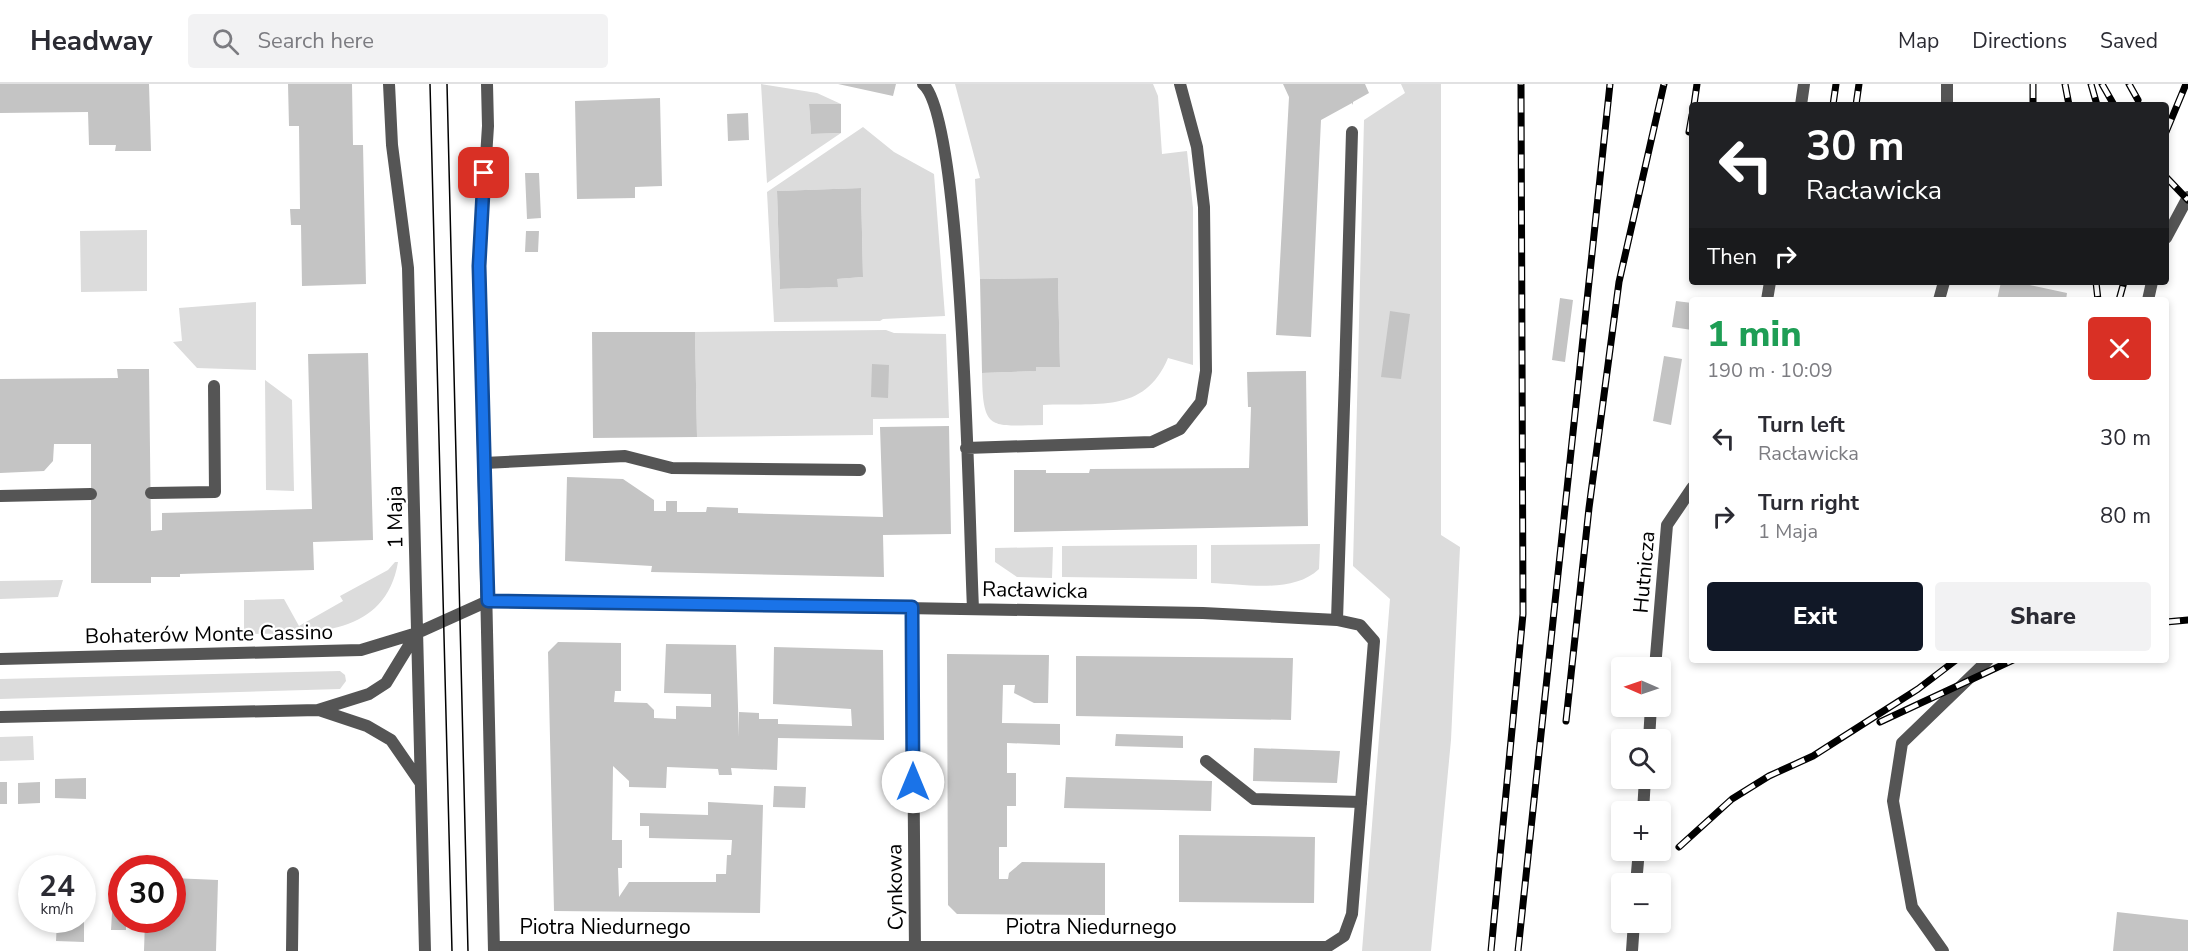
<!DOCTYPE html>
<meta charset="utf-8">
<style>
body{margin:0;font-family:"Nunito Sans",sans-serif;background:#f2f2f3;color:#2b2b33;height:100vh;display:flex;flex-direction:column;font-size:22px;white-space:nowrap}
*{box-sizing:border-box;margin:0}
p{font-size:20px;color:#7c7c81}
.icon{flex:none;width:33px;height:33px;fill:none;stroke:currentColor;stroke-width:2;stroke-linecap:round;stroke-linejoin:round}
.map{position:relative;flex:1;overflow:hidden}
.sheet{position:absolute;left:1689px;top:213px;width:480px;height:366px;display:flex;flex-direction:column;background:#fff;border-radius:6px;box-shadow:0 3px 9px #0003}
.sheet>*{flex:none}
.guide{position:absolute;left:1689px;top:18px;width:480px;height:183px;border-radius:6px;box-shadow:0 3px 9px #0003;background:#202124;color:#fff;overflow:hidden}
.needle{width:39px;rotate:272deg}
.buttons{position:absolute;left:1611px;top:573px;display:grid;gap:12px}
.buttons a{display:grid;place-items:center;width:60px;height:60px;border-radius:6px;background:#fff;box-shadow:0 3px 9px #0003;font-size:30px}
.speed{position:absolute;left:18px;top:771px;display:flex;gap:12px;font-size:30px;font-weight:700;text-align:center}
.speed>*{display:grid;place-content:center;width:78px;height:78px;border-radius:50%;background:#fff;box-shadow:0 3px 9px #0003;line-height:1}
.speed small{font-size:15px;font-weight:400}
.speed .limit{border:9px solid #d22;background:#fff;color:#111}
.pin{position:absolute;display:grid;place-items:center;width:51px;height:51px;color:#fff;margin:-26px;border-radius:12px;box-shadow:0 3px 9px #0006}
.me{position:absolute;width:66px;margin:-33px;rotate:0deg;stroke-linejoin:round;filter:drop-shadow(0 0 4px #0008)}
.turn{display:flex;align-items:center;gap:21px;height:126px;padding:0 18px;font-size:27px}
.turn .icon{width:78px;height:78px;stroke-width:2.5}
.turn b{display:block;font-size:42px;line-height:51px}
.then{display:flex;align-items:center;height:57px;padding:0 18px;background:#0003;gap:12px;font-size:22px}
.round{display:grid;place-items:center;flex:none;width:63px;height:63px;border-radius:6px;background:#f2f2f3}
.headline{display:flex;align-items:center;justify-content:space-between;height:102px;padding:0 18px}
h1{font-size:36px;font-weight:800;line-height:45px;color:#1e9e55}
.button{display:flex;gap:12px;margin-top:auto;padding:12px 18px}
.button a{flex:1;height:69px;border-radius:6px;background:#111827;color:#fff;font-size:24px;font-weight:800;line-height:69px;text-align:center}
.button a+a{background:#f2f2f3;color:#2b2b33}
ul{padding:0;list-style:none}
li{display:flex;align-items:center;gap:18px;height:78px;padding:0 18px}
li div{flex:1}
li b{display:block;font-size:22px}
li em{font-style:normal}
header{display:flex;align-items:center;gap:36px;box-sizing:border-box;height:84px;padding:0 30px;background:#fff;border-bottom:2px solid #e1e1e2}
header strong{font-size:28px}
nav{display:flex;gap:33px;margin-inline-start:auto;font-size:21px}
.search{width:420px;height:54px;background:#f2f2f3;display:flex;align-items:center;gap:15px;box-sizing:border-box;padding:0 21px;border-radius:6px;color:#7c7c81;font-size:22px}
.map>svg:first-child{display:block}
.green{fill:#dcdcdc;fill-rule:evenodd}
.building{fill:#c4c4c4}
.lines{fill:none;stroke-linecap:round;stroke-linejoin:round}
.service{stroke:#555;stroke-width:12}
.minor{stroke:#555;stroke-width:12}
.tertiary{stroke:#555;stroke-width:12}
.tram{stroke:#000;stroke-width:1.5}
.rail-casing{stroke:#000;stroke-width:7}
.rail{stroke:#fff;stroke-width:4.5;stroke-dasharray:14;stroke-linecap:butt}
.route-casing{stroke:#114b97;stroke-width:15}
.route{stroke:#1a73e8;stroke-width:10}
.labels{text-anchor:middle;stroke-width:4.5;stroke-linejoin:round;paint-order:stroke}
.street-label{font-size:21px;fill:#000;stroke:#fff}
</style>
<header>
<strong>Headway</strong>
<div class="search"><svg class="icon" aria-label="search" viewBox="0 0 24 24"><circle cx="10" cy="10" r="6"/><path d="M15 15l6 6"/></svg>Search here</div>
<nav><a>Map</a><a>Directions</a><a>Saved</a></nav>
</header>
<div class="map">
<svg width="2188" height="867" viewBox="0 0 2188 867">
<rect width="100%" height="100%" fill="#fff"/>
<path class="green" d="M761 0 817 9 841 20H809L811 50 841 49 767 99Z
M955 0H1153L1158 12 1162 70 1187 67 1193 124V281L1168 274C1144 331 1096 318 1043 321V341C989 342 983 347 982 289L1035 287 1036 283H1060L1058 194 980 195 975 95 980 94Z
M1401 0H1441V451L1460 463 1451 656 1431 867H1362L1390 515 1353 482 1364 36 1405 9Z
M863 43 894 68 934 90 945 232 883 235 880 237 774 238 767 108ZM861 104 863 193 837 195V203L780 205 777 107Z
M147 146V207L81 208 80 147Z
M256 218V286L197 284 173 258 182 257 179 224Z
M886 246 894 249 946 250 949 334 873 335V351L697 353 695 248Z
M265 296 292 316 294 407 266 406Z
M1320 460 1319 485C1293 510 1245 500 1211 499V461Z
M1197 461V495L1062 493V462Z
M1053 463 1052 494 1017 493 995 478V464Z
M395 478H398C385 556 305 549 244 550V516L284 515 299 542 343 517 340 512 388 486Z
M63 496 58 513 0 515V497Z
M340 587 345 591 346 597 340 605 0 615V595Z
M33 652 34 676 0 677V653Z"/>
<path class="building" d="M0 0H149L151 67H115L116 61H89L88 28 0 29Z
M288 0H352L353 61H363L366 200 302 202 301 141H291L290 125H300L299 42H289Z
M838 0H896L893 12Z
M1283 0H1365L1369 9 1353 18V21L1352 19 1321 36 1311 253 1276 251 1289 13Z
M660 14 662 102 635 103V114L577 115 575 17Z
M809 20H841V49L811 50Z
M748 29 749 56 728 57 727 30Z
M525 89H539L541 134 527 135Z
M861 104 863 193 837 195 838 203 780 205 777 107Z
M526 147H539L538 168H525Z
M1058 194 1060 283H1036V287L982 289 980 195Z
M2001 198H2016L2067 209 2066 216H1997Z
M1560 214 1573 216 1565 278 1552 276Z
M1676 217 1692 219V246L1672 243Z
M1390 227 1410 230 1401 295 1381 293Z
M592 248H695L697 353 593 354Z
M368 269 373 456 313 458 314 486 180 490V493H151V499H91V360H54L53 377 44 387 0 389V295L118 294 117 285H149L151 447 162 446V429L312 425 308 270Z
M1664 272 1682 275 1671 341 1653 337Z
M872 280 889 281 888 314 871 313Z
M1306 287 1308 442 1014 448V386H1046V389H1089L1090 385 1249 384 1251 323H1248L1247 288Z
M949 342 951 450 883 451 884 493 651 488 652 482 565 477 567 393 623 395 654 416V427H666V417H677V428H706L707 423 738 424V429L883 433 880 343Z
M558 558 621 559V607H615L614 618 647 619 654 626V634L676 635V622L711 623V610L664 609 666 560 736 561 739 653V628L759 629V635H778V640L852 642 851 625 773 620 774 563 883 566 884 656 778 654 777 686 731 684 732 691H719L718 685 667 683 666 704 629 703V697L613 682 612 756H622V784H618L619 813 629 798H716V790H726L727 771H731L732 756 649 754V742H640V729L708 731V718L763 721 760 829 554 827 548 568Z
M947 570 1049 571 1048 619H1034L1014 609 1015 601H1003L1002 639 1060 640V661L1007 659V689H1016V722H1007V763H999V795H1008L1009 789 1022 778 1105 779V831L957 830 948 821Z
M1076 572 1293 574 1291 636 1076 632Z
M1116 650 1183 652V664L1115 662Z
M1254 664 1340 667 1337 699 1253 697Z
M1066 693 1212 697 1211 727 1064 724Z
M86 694V715L55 714V695Z
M0 698H7V720H0Z
M40 698V719L18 720V699Z
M774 702 806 703 805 724 773 723Z
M1179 751 1315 753 1314 819 1179 818Z
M82 791H85L84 827H82Z
M172 794 218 796 216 867H144L145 836H172Z
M113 813H122V836H126V846H111Z
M2117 828 2188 836V867H2113Z
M57 836H84V858L56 857Z"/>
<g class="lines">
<path class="service" d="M1801 21 1804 0
M2166 154 2188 113
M1767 216 1770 198
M2148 216 2152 198
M1345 291 1352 48
M484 379 625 372 672 384 860 386
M151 409 215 408 214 302
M0 412 91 410
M1206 677 1254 715 1361 718
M292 867 293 789
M1943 867 1912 823 1893 717 1902 659 1988 576"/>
<path class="minor" d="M923 0C964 35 969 448 973 524
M1947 0V21
M1939 216 1944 198
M966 364 1152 358 1180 345 1201 318 1206 287 1204 123 1197 63 1180 0
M488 517 1203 529 1337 536 1345 291
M912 523 915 867
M1655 584 1667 441 1692 404
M1649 656 1651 622
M1643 728 1645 694
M1636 800 1639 766
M494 863H1327L1344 852 1352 830 1374 557 1360 541 1337 536
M1632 867 1634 838"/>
<path class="tertiary" d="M389 0 392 61 408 184 425 867
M487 0 488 42 479 182 494 867
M0 575 361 566 417 549 488 517
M319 626 367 642 391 656 420 698
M0 633 318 626 369 610 386 599 416 550"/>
<path class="tram" d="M430 0 452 867
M447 0 468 867"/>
<defs>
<path id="rail" d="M2033 0V21
M2065 0 2069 21
M2091 0 2097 21
M2102 0 2114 21
M2129 0 2138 16
M1694 21 1697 0
M1833 21 1836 0
M1856 21 1859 0
M1689 48 1692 31
M2166 48 2186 0
M2166 93 2188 116
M2096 198 2098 216
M2119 216 2124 198
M2166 538 2188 536
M1566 637 1589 424 1619 198 1664 0
M1880 638 2013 576
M1679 763 1732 715 1769 692 1813 672 1918 605 1956 576
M1491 867 1523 530 1521 0
M1518 867 1610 0"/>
</defs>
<use href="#rail" class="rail-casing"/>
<use href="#rail" class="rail"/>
</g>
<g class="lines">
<defs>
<path id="route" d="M484 89 479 182 488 517 912 523 913 698"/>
</defs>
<use href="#route" class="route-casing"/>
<use href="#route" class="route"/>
</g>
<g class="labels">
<g class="street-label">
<text transform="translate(395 433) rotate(-91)" y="7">1 Maja</text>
<text transform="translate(1644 488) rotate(-85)" y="7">Hutnicza</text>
<text transform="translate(1035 506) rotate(1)" y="7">Racławicka</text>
<text transform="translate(209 550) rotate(-1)" y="7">Bohaterów Monte Cassino</text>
<text transform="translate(895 803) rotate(-91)" y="7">Cynkowa</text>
<text x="605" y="850">Piotra Niedurnego</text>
<text x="1091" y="850">Piotra Niedurnego</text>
</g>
</g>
</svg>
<div class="buttons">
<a><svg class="needle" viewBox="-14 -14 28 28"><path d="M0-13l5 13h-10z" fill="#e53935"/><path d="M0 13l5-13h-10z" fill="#7c7c81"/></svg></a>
<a><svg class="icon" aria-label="search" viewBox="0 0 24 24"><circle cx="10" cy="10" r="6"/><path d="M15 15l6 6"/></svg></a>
<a>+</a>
<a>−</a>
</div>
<div class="speed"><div>24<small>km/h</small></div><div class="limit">30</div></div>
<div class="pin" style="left:484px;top:89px;background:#d93025"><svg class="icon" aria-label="arrive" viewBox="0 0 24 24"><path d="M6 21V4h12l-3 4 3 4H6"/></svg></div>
<svg class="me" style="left:913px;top:698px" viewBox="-20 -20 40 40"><circle r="19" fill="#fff"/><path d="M0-13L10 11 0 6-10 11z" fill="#1a73e8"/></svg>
<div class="guide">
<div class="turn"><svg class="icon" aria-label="left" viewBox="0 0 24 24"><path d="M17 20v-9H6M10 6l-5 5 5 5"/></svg><div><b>30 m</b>Racławicka</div></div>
<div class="then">Then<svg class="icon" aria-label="right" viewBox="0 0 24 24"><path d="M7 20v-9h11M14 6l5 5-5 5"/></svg></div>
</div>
<section class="sheet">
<div class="headline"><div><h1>1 min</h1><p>190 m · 10:09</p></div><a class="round" style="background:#d93025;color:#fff"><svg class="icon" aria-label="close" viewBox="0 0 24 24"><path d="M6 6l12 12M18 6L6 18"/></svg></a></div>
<ul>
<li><svg class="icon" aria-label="left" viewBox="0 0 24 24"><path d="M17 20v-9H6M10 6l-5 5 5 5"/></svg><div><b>Turn left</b><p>Racławicka</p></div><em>30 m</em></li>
<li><svg class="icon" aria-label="right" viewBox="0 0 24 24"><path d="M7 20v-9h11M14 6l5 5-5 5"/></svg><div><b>Turn right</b><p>1 Maja</p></div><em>80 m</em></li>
</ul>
<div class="button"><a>Exit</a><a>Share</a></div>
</section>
</div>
